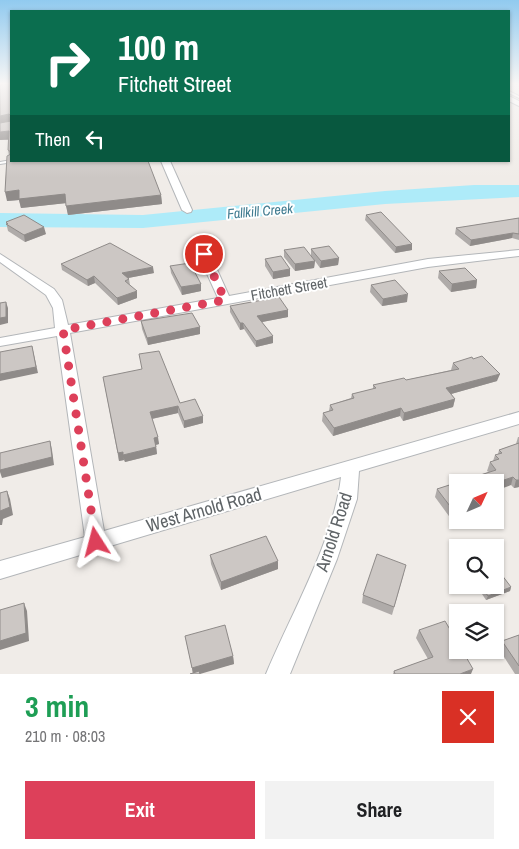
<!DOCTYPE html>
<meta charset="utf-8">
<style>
body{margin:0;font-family:"Archivo Narrow",sans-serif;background:#f2f2f2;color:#202124;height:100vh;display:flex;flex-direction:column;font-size:19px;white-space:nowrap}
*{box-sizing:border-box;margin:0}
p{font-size:16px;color:#757577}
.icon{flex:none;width:28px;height:28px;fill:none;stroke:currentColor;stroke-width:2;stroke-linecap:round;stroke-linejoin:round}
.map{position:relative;height:674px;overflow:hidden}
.drawer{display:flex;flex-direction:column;background:#fff;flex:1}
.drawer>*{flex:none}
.guide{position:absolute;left:10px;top:10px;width:500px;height:152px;border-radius:0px;box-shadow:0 1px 4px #0004;background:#0b6e4f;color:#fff;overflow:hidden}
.needle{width:32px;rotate:46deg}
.fabs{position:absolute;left:449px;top:474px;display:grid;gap:10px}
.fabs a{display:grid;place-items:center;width:55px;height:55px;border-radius:0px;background:#fff;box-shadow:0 1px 4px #0004;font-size:25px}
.pin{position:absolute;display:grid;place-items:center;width:42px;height:42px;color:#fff;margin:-21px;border:2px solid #fff;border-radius:50%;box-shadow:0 1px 5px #0007}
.me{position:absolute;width:55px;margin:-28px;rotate:351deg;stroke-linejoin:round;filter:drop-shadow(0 0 4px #0008)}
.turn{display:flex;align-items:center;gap:18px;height:105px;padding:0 25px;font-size:22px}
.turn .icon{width:65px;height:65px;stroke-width:2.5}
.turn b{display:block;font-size:35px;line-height:42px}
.then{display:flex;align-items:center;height:48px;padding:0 25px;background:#0003;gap:10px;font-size:19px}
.round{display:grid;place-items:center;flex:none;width:52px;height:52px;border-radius:0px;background:#f2f2f2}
.summary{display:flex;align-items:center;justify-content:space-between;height:85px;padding:0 25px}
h1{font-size:30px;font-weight:800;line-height:38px;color:#1e9e55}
.button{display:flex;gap:10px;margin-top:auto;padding:10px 25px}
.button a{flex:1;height:58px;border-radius:0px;background:#dd405a;color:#fff;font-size:20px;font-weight:800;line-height:58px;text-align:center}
.button a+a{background:#f2f2f2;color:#202124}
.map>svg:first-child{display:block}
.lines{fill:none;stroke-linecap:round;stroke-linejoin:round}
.river{fill:#aeebf9;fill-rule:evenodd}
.lane-casing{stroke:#b3b6b9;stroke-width:2}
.street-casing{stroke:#b3b6b9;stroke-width:2}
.lane{fill:#fff;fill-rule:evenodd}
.street{fill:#fff;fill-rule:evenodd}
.wall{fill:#afaba9}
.shaded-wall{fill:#8f8b89}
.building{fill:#ccc7c4;stroke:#8f8b89}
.route{stroke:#dd405a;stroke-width:9;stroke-dasharray:0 16.2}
.labels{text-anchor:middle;stroke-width:4;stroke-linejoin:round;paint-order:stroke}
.far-water-label{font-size:14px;font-style:italic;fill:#417c91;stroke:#fff}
.street-label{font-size:15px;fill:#5f6467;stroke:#fff}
.near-street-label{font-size:18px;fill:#5f6467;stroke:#fff}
</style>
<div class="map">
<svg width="519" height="674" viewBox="0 0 519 674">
<rect width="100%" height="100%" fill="#f0ece8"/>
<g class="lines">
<path class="river" d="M474 185H519V197L385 204 143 228 0 227V213L143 215 385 191Z"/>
<defs>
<path id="lane" d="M509 91 519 96V98L509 93Z
M11 160 13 162 0 164V162Z"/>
<path id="street" d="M509 96 519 101V106L509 101Z
M161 161H170L192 210 191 212 187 213 182 210Z
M519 250V256L428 267 70 333 104 531 519 412V424L359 471 357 499 337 559 290 674H266C291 614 334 540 341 477L0 579V561L85 537 57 336 0 346V338L55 328 53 308 46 295 0 262V254L54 289 62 300 68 325 218 298 198 254 204 251 210 254 229 296 428 259Z"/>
</defs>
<use href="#lane" class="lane-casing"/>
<use href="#street" class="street-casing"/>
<use href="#lane" class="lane"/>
<use href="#street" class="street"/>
</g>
<path class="wall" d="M0 84H11V161L161 195 162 204 68 215 66 203 21 208 19 200 7 201 9 155 8 150V140H0Z
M366 215 412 244V250L395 253 365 220Z
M519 218V240L512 238 470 246 455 234 456 228Z
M6 222 46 234 25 242 8 231Z
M311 249 339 258 338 265 320 268 315 261 314 268 295 271 284 257V250L311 256Z
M265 259 290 269V276L273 279 265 266Z
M61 264 154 273 128 278 129 279 130 285 137 298 118 305 95 283 88 286 62 270Z
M170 266 201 291 182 295 171 273Z
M439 271 477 280 476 288 451 292 438 278Z
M371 285 407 302 382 306 370 292Z
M230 306 288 310V317L262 322 273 343 256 347 244 329 240 330 230 312Z
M141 321 200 327V334L148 345 142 329Z
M453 363 497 381 451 394 455 399 453 407 403 421 400 416 333 436 322 421 323 413 329 411 330 405 351 398 352 394 373 389V385L406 380 451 370Z
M103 377 180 403 203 423 184 428 178 413 152 419 159 444 156 445 157 454 125 462 124 460 119 461Z
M518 437H519V487L514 488 511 485 495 482 458 520 454 523 435 497 437 489 489 472 487 471 490 462 493 461 495 455 498 454 499 450 516 444Z
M210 555 278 569 221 590 211 564Z
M404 573 392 615 362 603 363 595Z
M476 585H495L511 587 510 591 486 600Z
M419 630 471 674H393L394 671 428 659 416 638Z
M519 635V674H515L499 649 502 641Z
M185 636 233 656 234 664 193 673Z"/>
<path class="shaded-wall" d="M9 114 11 122 0 125V116Z
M9 131 11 139 0 140V132Z
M19 190 65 194 67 203 21 208 19 200 7 201 5 192Z
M161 195 162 204 68 215 66 206Z
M44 227 46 234 25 242 24 235Z
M513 233 512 238 470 246 471 240Z
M412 244V250L395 253 396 247Z
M339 258 338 265 320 268 321 261Z
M315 261 314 268 295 271V264Z
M153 267 154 273 123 279 122 273Z
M290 269V276L273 279V272Z
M94 276 95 283 88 286 87 280Z
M477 280 476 288 451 292 452 284Z
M201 284V291L182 295 181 287Z
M137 291V298L118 305 117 298Z
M408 294 407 302 382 306 383 299Z
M6 302 8 308V323L0 325V318Z
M288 310V317L257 323V316Z
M240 323H243L244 329 240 330Z
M200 327V334L148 345 147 338Z
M273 336V343L256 347V341Z
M32 346 38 373 0 381V374Z
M500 374 497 381 444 396 446 388Z
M455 399 453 407 403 421 404 413Z
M178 406V413L151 419 150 412Z
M401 408 400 416 333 436 334 428Z
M203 416V423L184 428V421Z
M158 437 159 444 155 445 154 438Z
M50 441 52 450 54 465 2 478 0 472V470Z
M156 447 157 454 125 462 123 455Z
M123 452 124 460 119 461 118 453Z
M513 477 511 485 495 491V483Z
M516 480H519V487L514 488Z
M7 491 10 499 13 515 3 519 2 525H0V511Z
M456 514H458V520H462L454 523Z
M278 561V569L221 590V582Z
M511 587 510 591 486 600 488 596Z
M24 603 27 611 29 641 0 650V641Z
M233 656 234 664 200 674H193L192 668Z
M473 669 471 674H460Z"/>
<path class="building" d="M8 84H11V152L8 150 9 131 0 132V123L11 121V116L9 114 0 116V85Z
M11 154V161H148L161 195 66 206 65 194 19 199V190L5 192 7 156Z
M381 212 412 244 396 247 366 215Z
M24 215 44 227 24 235 6 224H8L6 222Z
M519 218V234L513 233 471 240 456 228Z
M110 243 153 267 122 273 129 279 125 281 137 291 117 298 94 276 87 280 61 264Z
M329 246 339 258 321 261 311 249Z
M304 247 315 261 295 264 284 250Z
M281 256 290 269 273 272 265 259Z
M190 263 201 284 181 287 170 266Z
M465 268 477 280 452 284 439 271Z
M395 280 408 294 383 299 371 285Z
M279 297 288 310 257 316 273 336 256 341 243 323H240L230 306Z
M6 302V317L0 318V303Z
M192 313 200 327 147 338 141 321Z
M32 346 36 367 0 374V352Z
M159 351 180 403 195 399 203 416 184 421 178 406 150 412 158 437 154 438 156 447 123 455V452L118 453 103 377 142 369 139 354Z
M482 356 500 374 446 388 455 399 404 413 401 408 334 428 323 413 333 410 330 405 354 398 352 394 376 388 373 385 404 378 406 380 459 369 453 363 472 357 473 359Z
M50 441 52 457 0 470V453Z
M519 443V480H516L513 477 495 483V482H458V514H456L437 489 496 470 490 462 499 459 495 455 502 453 499 450Z
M7 491 10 507 0 511V493Z
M266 536 278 561 221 582 210 555Z
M377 554 406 565 394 607 363 595Z
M495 566 511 587 488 596 480 585H495Z
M24 603 26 633 0 641V610Z
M445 621 458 643V650H462L473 669 460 674H395L394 671 433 657 419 630Z
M225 625 233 656 192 668 185 636Z
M519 635V666L502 641Z
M199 671 200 674H190Z"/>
<linearGradient id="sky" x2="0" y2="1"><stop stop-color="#91caef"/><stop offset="0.47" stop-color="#f8f6f5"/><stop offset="1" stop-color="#f8f6f5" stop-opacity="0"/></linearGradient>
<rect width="519" height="178" fill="url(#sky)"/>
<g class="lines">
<path class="route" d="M96 542 63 330 225 300 204 254"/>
</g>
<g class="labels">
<g class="far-water-label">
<text transform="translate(260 211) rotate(-5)" y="5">Fallkill Creek</text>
</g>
<g class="street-label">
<text transform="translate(289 289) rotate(-10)" y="5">Fitchett Street</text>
</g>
<g class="near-street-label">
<text transform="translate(204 510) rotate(-16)" y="6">West Arnold Road</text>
<text transform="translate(334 532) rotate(-72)" y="6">Arnold Road</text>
</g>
</g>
</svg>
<div class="fabs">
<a><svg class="needle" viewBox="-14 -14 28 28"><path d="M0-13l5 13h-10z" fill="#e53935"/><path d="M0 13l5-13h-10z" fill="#757577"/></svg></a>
<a><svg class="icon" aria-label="search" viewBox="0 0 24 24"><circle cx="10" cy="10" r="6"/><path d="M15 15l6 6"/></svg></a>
<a><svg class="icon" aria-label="layers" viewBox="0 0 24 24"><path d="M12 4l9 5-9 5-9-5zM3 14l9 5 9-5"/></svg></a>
</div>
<div class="pin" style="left:204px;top:254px;background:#d93025"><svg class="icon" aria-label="arrive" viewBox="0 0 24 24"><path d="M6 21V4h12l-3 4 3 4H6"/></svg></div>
<svg class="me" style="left:96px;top:542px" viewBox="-20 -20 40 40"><path d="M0-17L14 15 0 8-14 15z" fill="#dd405a" stroke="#fff" stroke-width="4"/></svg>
<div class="guide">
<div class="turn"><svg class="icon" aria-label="right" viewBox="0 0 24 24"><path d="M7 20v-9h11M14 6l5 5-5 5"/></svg><div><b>100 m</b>Fitchett Street</div></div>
<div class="then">Then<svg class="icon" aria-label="left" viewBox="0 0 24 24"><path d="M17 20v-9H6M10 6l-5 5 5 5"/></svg></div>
</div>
</div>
<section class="drawer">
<div class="summary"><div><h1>3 min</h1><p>210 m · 08:03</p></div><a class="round" style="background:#d93025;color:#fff"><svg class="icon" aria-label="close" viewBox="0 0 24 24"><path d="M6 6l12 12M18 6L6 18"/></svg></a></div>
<div class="button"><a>Exit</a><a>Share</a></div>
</section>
